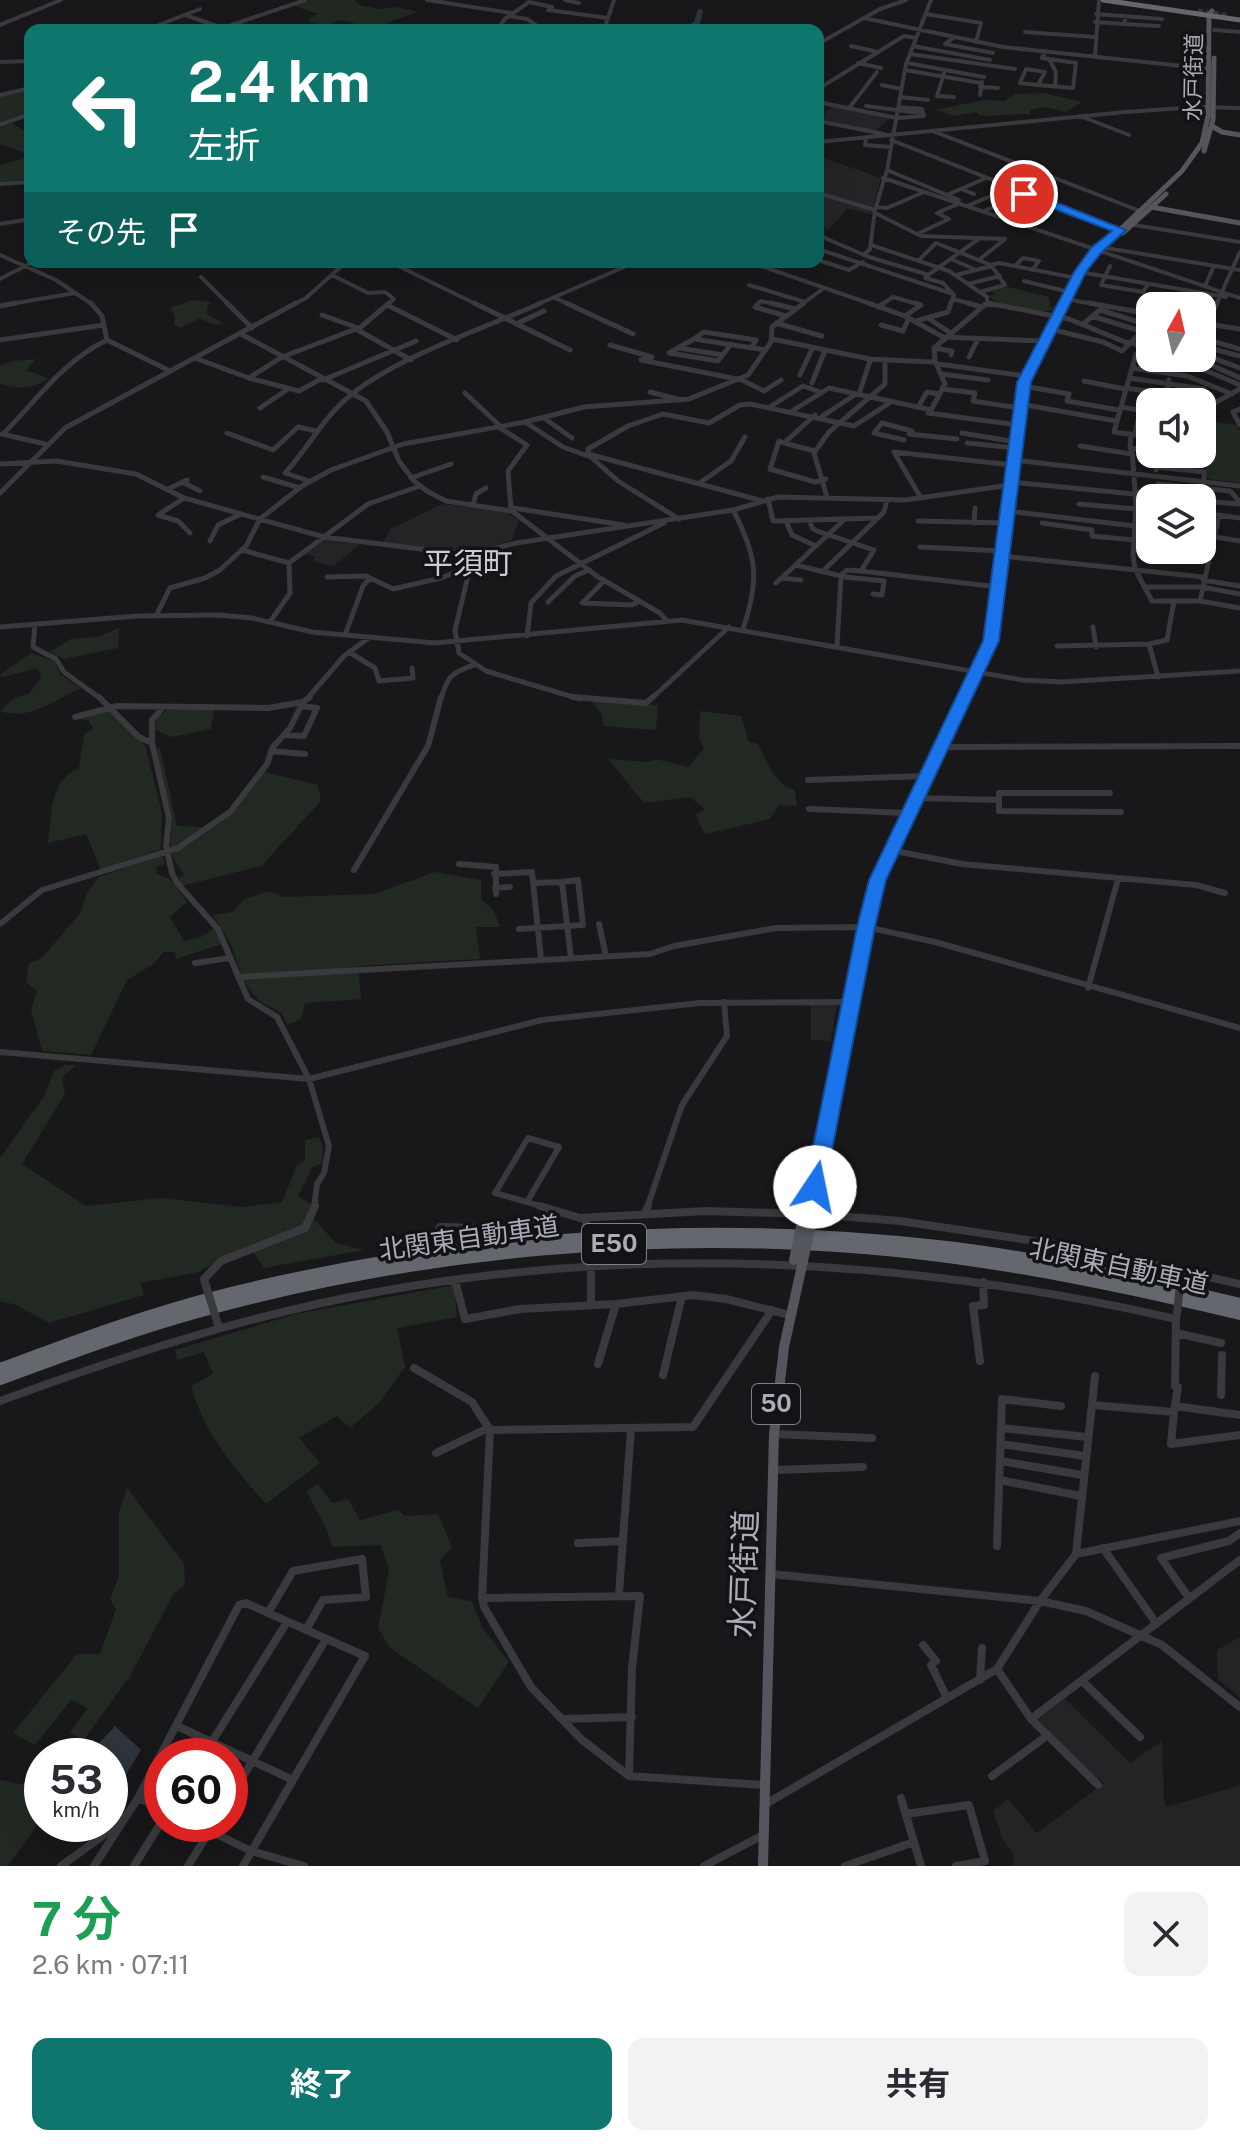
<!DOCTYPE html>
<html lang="ja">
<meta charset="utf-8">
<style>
body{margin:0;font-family:"Public Sans","Noto Sans JP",sans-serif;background:#f2f2f3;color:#2b2b33;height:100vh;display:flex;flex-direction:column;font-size:30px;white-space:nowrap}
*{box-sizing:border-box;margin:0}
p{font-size:26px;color:#7c7c81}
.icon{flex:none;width:44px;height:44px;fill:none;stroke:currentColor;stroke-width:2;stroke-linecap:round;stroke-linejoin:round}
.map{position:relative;height:1866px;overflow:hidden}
.sheet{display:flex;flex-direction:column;background:#fff;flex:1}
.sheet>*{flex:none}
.guide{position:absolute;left:24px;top:24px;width:800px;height:244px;border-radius:16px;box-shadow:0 8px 32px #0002;background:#0f766e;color:#fff;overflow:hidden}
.needle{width:52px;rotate:8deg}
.fabs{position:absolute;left:1136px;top:292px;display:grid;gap:16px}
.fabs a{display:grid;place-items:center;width:80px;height:80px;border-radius:16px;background:#fff;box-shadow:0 8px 32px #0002;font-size:40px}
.speed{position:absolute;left:24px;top:1738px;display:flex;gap:16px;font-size:40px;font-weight:700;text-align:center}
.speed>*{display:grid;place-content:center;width:104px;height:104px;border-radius:50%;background:#fff;box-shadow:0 8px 32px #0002;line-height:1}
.speed small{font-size:20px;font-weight:400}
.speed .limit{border:12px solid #d22;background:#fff;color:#111}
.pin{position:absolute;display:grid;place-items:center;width:68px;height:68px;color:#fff;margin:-34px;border:4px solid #fff;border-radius:50%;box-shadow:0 2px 8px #0007}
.me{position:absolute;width:88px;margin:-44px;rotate:11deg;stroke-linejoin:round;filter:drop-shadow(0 0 6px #0008)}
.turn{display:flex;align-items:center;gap:28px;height:168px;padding:0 32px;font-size:36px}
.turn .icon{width:104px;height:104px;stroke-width:2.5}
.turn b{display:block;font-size:56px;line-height:68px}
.then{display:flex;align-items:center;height:76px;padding:0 32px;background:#0003;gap:16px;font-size:30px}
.round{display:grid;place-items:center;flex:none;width:84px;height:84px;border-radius:16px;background:#f2f2f3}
.overview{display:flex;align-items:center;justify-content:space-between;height:136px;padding:0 32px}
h1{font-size:48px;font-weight:700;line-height:60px;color:#1e9e55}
.button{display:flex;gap:16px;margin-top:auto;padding:16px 32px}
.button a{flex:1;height:92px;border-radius:16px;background:#0f766e;color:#fff;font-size:32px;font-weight:700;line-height:92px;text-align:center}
.button a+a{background:#f2f2f3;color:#2b2b33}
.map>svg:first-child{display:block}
.built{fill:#242426}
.green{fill:#222923}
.water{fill:#2e353d}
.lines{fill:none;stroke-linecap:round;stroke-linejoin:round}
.river{stroke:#2e353d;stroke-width:6}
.highway-tunnel{stroke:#353539;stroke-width:5;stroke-dasharray:5 3;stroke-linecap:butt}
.minor-far3{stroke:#39393e;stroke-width:4}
.minor-far2{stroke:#39393e;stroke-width:5}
.minor-far1{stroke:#39393e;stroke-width:6}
.minor{stroke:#39393e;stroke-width:8}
.major-far3{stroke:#55565d;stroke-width:5}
.major-far2{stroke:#55565d;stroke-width:6}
.major-far1{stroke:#55565d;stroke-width:8}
.major{stroke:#55565d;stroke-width:10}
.highway-far1{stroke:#65676f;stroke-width:5}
.highway{stroke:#65676f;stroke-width:12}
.minor-bridge{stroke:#39393e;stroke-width:8}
.major-bridge{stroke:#55565d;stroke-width:10}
.route{fill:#1a73e8;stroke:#114b97;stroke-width:2}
.labels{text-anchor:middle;stroke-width:7;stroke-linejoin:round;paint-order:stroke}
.far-street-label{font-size:22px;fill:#aaadb9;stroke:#131214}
.shield{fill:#131214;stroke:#7d7e88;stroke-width:2}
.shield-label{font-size:24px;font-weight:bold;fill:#aaadb9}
.street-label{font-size:26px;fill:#aaadb9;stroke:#131214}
.quarter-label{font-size:30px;fill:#cbcdd5;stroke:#131214}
.near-street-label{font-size:32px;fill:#aaadb9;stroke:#131214}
</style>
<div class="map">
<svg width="1240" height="1866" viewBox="0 0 1240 1866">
<rect width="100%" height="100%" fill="#181719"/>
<path class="built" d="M832 106 891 117 875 131 818 120Z
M818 156 881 178 871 214 847 209 829 230 818 225Z
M442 504 506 512 519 520 512 540 471 553 382 543 391 529Z
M323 539 346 543 360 544 334 566 312 561 316 556 301 555Z
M811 1005H837L831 1041 811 1040Z
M1240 1637V1698L1218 1679 1217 1650Z
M1065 1699 1130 1763 1162 1741 1164 1803 1167 1807 1240 1785V1866H1013L1014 1856 1003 1840 993 1811 1008 1799 1037 1833 1104 1783 1089 1772 1037 1720Z"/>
<path class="green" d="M311 0H354L360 5 379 9 397 7 418 12 386 23 403 30C391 30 380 25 370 25 363 25 358 28 351 26L354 23 338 20 332 24 339 27 318 30 322 25 307 20 318 14 292 5Z
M30 89V112L0 124V96Z
M1045 93 1082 102 1066 112 1044 107 1030 110V114L980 116 976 112 954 116 936 110 982 100 1004 101 1015 94Z
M13 123 30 135V155L0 144V128Z
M25 158 30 159V180L0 182V165Z
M1008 287 1049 297 1050 307 1056 308C1040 316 1003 307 988 296L996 294 992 291Z
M192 300 212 302 207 307V314L224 324H212L200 318 181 328 174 325 175 316 170 308Z
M36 359 26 370 48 378C36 389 15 389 0 384V366L12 361Z
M1210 421 1237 425 1240 431V483L1207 479 1203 444H1207Z
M119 628 118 648 64 659 50 652 71 639 97 637Z
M31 653 54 661 60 674 80 688C54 701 29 721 0 711L14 698 28 694 41 678 38 668 2 677 1 674Z
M591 700 658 705 656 730 603 726 602 715Z
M242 708 214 710 211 729 172 737 155 730 157 717 168 710Z
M110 709 145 745 162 813 161 849 101 870 86 834 48 843C52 814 49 780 79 768L84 735 93 728 88 720 77 719Z
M700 711 741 716 749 742 758 744C767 761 775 786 795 790L797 806 779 805 770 819 705 834 695 815 705 809 690 797 644 803 608 759 648 762 656 759 688 767 704 748 699 738Z
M160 748 177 826 204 827 174 847 170 848 172 817 156 749Z
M264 772 318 785 321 801 261 866 182 886 177 879 184 875 170 853C210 837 238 806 264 772Z
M162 855 165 864 156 867 157 874 170 879 187 902 170 917 184 941 201 937 214 928 222 944 176 959 175 952H164L152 965 127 980 91 1055 42 1051 31 1010 37 991 26 982 29 963 42 958 81 912 87 893 99 877Z
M435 872 481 880V899L494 911 500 927H476L480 959 358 966 361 999 305 1003 301 1019 287 1025 282 1013 259 1001 244 982 231 944 213 915 232 912 244 899 269 891 283 897 374 894Z
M65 1065H76L62 1078 65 1094 22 1164 86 1206 161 1198 243 1207 282 1202 297 1165 305 1161V1140L319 1137 323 1147 322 1163 312 1168 298 1196 311 1204 309 1214 336 1243 364 1250 264 1268 250 1247 220 1259 199 1272 140 1283 144 1295 49 1323 16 1305 0 1301V1158L45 1095 54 1071Z
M454 1285 457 1317 397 1328 405 1367 379 1403 350 1428 337 1416 299 1438 320 1463 266 1504C234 1468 204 1433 191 1386L213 1374 204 1352 177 1360 175 1350 296 1314Z
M318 1484 332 1503 348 1499 360 1520 398 1510 405 1516 438 1514 452 1547 440 1561 448 1597 472 1601 482 1627 509 1662 478 1708 390 1648 378 1628 389 1570 381 1545 332 1547C325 1521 317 1513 306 1491Z
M127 1488 184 1564 185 1585 174 1593 130 1676 83 1741 70 1732 88 1708 71 1700 35 1745 13 1733 77 1654H100L116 1609 110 1599 119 1576V1512Z
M0 1780 42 1788 39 1823 8 1866H0Z"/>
<path class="water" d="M115 1726 141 1750 111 1799 110 1756H87Z"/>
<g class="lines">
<path class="river" d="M687 30 697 23 700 12"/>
<path class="highway-tunnel" d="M1198 11 1226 15"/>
<path class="minor-far3" d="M427 0 512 13
M565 0 579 3
M529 2 552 7 548 10 608 18
M926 14 981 23 976 42
M1096 14 1162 19
M185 15 223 28
M508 16 527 19 543 30
M1125 16V24L1159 26
M864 18 1003 47 1211 69
M1095 22 1125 24
M0 25 61 0
M603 28 625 30
M146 30 200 9
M217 30 305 0
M497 30 505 19 529 2
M604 30 614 0
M1214 30 1240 32
M1025 32 1095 37
M953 38 945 44 993 53
M818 44 880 9 906 0
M851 46 878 52
M913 46 990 60
M910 54 1015 69
M1095 57 1099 0
M1049 59 1056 72 1055 87
M0 62 30 61
M858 63 881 68
M907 63 984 77
M1026 69 1045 72 1038 85 1020 83Z
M905 70 981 83
M944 73 937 96 954 97
M882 85 901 89
M1038 85 1073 88 1076 63 1042 58 1045 52
M980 87 998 88
M818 89 904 36 916 38
M0 95 30 88
M980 95 982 82
M900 97 928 100
M818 102 897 118 924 116 922 109 899 107
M866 106 920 113
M849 108 877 72
M1080 116 1129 135
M818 121 884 134
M0 125 30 114
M935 132 1140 211
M866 138 865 145 891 147
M891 140 1120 230
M818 142 1125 112 1198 107 1240 108
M887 170 959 200
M883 178 1240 298
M1043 183 1054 178
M0 184 30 182
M961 189 974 194
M818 193 875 210
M947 195 986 178
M967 206 1010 188
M876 207 887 208 924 192
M984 211 1024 194
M875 213 921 236 1005 239 980 259
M0 224 30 219
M1134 225 1240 242
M917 234 949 219 937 213 958 204
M818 235 869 257 929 275
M871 245 949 271 987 297V303
M1100 247 1240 270
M818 249 953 294
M0 255 56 280 93 305
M864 255 870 249 875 210 887 170 906 64 931 0
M951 259 974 269
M818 260 849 270 863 262
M918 261 936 243 991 265 1005 285 980 292
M390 262 478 305
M749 262 874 305
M991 265 999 263 1076 278
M1015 266 1023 258 1039 261 1032 270
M1110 266 1101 285 1143 292 1148 284
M1080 272 1226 297
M332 275 368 293 385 292 394 299 387 305
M928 275 980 238
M956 275 992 266
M201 277 229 305
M925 278 943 283 954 295 950 305
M0 279 33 262
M1024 281 1069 292
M968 284 1000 276
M749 285 805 302
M1205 286 1214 266
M555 298 571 305
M953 299 975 305
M1065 299 1100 305
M4 305 75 293
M293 305 306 298 346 262
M536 305 636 262
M757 305 761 301 779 305
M801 305 824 288
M881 305 893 297 921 305
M984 305H999
M1216 305 1240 252"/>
<path class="minor-far2" d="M91 303 102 316 107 340 170 371
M227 303 252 328
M474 303 570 350
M566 303 633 334
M759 303 755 307 786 316
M771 303 795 309
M868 303 905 316 943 337 1044 341
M968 303 981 307
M988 303 1069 319 1125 342 1150 347
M1089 303 1150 314
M387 305 457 340
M0 306 16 303
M878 307 884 303
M322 315 358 328
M905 316 921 305 915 303
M1092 316 1150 334
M928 318 949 332
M916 321 948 312 951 303
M776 323 822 336
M1202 323 1240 329
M516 324 544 311
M1083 324 1100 310 1148 325
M881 325 903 331 909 318
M356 329 411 360
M1050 329 1103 342 1122 351 1148 325
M241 334 366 401 387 432 399 461 414 481 427 491 446 501 512 511 598 577 660 613 666 620
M1202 338 1217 303
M1202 338 1240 349
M694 339 669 353 718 361 731 344
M772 339 870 359 931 362 935 361 934 348 987 303
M0 340 104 325
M610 345 652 357 641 360 742 380 764 391 781 380
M1202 346 1240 356
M752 347 756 340 704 332 694 339 766 350
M679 348 723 355
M934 348 952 351 951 355
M1202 354 1240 368
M969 357 978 339
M195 358 249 378 299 391 321 379
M1135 358 1195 366 1240 385
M1180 358 1211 365 1240 378
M938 364 1026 376
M1132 368 1187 376 1232 394
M941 374 988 380
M800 375 812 349
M249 378 282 357 361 327 389 303
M1129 378 1204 389
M323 380 416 341
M1084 381 1125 389
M812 383 824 353
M1023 386 1069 394 1067 401 1119 410
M1126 388 1166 394
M942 389 975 393 973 401 1020 408
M650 392 681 400
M465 393 500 426
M859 394 870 361
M1165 400 1181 402
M1164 402 1169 380
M1020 404 1116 421
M1202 404 1209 406 1240 389
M771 406 803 386 820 392
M918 407 927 392 939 394
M1121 407 1136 354 1150 355
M260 408 288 389
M1240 409 1233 412 1240 425
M792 411 829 388 931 410 945 384 935 361
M1150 412 1121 407 1114 432 1150 437
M928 413 1018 425
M815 415 784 443 779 441 770 469 815 482 826 479
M821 417 856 394
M544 418 572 438
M525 422 563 447 591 457 618 481 679 519
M497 426 527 445 508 471 511 509
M227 433 273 450 298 427 316 431
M962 433 1016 442
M2 434 45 444
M3 434C37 400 63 361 107 340
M909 434 957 439
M1131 434 1130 448 1150 450
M1135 434 1140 410
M904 440 874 433 882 423 912 431
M784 443 815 451
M967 443 1015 448
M1202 443 1209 406
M1080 446 1132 454
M1132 449 1136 505 1133 556 1135 569 1152 601H1200L1240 608
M894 452 1012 465
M894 452 921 498
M1155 454 1156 470
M1182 454V470
M1013 460 1240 486
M0 464 56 461 136 474 184 498 324 537 469 555 516 543 733 510 778 497 905 500 1010 485
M1156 467 1204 472V481
M263 477 300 488
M411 478 451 464
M309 481 285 473C309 447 324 416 352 394 401 355 483 329 541 303
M182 482 200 491
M701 482 731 461 745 437
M1010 482 1134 494
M1158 484 1230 491 1240 502
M168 489 187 480
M1135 492 1177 498
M0 493 65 428 296 303
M827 497 814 453 829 432 885 384V363
M184 498 158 515 178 521 190 533
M768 499 773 521 878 518
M763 501 588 454V449L628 426 663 414 709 423 740 405 750 404 854 426 891 402
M1202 501 1240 504
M1079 504 1136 509
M473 505 476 494 486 488
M1136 505 1150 506
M513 508 624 525
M733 510C757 556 760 579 743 629
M1008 511 1135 526
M1202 513 1240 518
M810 520 812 528 817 531 874 550 861 571
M786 521 792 535 816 546
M918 521 1006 523
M974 523 975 508
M1042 523 1092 530V536L1133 540
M1215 537 1240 541
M210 541 218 525 241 514
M920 547 1003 551
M242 550 289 563
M473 555 455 630 459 653 486 671 580 699
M1002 556 1203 577
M289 563 368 504 420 486
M796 565 845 577 884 581 882 595 873 594
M823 571 884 512 887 500
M841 575 847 570 861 571 998 587
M327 577 366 576 393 589 441 578 470 566
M782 578 801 580
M1203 580 1240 586
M604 581 582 603 632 605 639 601
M776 583 845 519
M1144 587H1202L1240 594
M1200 601 1219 515
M548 602 575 576 589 570
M156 616 170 588 205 578 220 570 246 546 260 519 302 486 331 470 403 444 525 422 584 407 689 399 748 375 771 342 772 327 804 303
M270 622 290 593 289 563
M35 624 33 647 56 659 64 672 101 699
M0 627 137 616 219 615 252 618 312 632 435 643 682 620 1022 680 1062 682 1240 671
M1093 627 1096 647
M345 635 363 586 370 578
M527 636 531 603 556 576 664 523
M1057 646 1149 644
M837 647 841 575
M349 652 375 668 379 681 413 678 412 668
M1158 677 1149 644 1167 640 1174 601
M307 699 344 656 370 637
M441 699C447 677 452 672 474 665
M651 699 729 627"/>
<path class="minor-far1" d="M99 697 139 737 152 743
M573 697 646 703 653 697
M163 707 152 720V743L169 818 166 846 172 873 177 883 218 929 248 999 277 1017 309 1079 329 1146 324 1173 317 1184 314 1208
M75 717 117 706 268 708 303 702
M284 735 304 736 317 708 301 706
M941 747 1240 746
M271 751 305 754
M808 780 926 776
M916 798 999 800V793H1110
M999 800V811L1121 812
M809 809 907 813
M890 850 962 864 1196 885 1225 893
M459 864 496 867V894
M354 870 428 746 441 697
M494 874 532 872 541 959
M533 883 562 882 571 958
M495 888 510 887
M0 924 42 890 178 848 230 812 267 764 273 747 290 728 303 702 310 697
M599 924 606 956
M519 929 583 925 578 880 562 882
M195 963 230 958
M238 977 650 954 674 946 776 928 866 927 935 942 1240 1028
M1088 988 1118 879
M0 1052 309 1079 542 1020 700 1003 851 1002
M528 1138 559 1147 527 1202 495 1193Z
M527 1202 546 1208
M647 1208 682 1105 727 1036 724 1002"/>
<path class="minor" d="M540 1206 580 1218 706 1211 812 1214 900 1221 1075 1247 1240 1284
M645 1213 648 1206
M436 1236 440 1227C477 1227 523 1233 556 1212
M591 1265V1305
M455 1280 465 1319 520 1309 616 1304 693 1295 726 1299 790 1315
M207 1289 204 1279 221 1261 305 1228 315 1206
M1176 1333 1221 1343
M980 1361 973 1306 984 1305 983 1282
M598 1364 616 1304
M414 1368 472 1402 490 1430 482 1598 484 1607 531 1687 581 1739 629 1776 764 1785
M663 1375 682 1296
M1175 1386 1176 1318
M1221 1395 1222 1355
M0 1401C123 1356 248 1315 377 1292 645 1243 912 1259 1176 1319
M1092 1405 1174 1412 1178 1387
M1175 1406 1240 1415
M1174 1412 1171 1444 1240 1435
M1001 1428 1087 1437
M490 1430 693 1427 772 1310
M774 1434 872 1438
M1001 1444 1085 1456
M436 1453 488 1428
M1001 1461 1082 1475
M773 1470 863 1467
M1000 1480 1081 1496
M578 1543 623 1541
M997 1546 1002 1399 1061 1406
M1103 1548 1156 1623
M1076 1554 1095 1376
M771 1574 1040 1601 1086 1611 1162 1645 1240 1707
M619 1594 631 1429
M482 1598 640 1596 632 1668 629 1776
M1189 1598 1161 1558 1229 1541 1240 1533
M268 1613 293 1571 362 1559 366 1597 323 1600 306 1630
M923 1645 936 1661 931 1665 947 1698
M997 1669 1031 1719 1240 1560
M980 1680 982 1648
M1082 1681 1140 1737
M564 1719 632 1717
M1031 1719 1098 1785
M177 1726 293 1780
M203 1756 287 1622
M992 1776 1048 1735
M138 1798 162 1808
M230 1798 326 1639
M901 1798 921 1866
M764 1805 997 1669 1040 1601 1076 1554 1240 1521
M906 1814 969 1805 985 1861 956 1866
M196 1824 251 1851 304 1866
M61 1866 119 1824
M94 1866 138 1798 239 1605 246 1603 365 1656 243 1866
M134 1866 162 1821
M188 1866 214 1824
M704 1866 763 1835
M845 1866 914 1842"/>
<path class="major-far3" d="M1212 126 1222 132 1240 135
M1204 151 1213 120 1214 58
M1151 207 1240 223
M1123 233 1166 194
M1064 305 1088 260 1182 171 1202 143 1208 116 1209 15 1212 11"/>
<path class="major-far2" d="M964 699 991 641 1024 382 1065 303"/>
<path class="major-far1" d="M813 1208 866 927 878 880 965 697"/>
<path class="major" d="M812 1219 813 1206
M763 1866 774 1434 784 1347 803 1261"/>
<path class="highway-far1" d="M1103 0 1240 20"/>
<path class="highway" d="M0 1369C73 1342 147 1314 223 1295 460 1236 705 1219 947 1247 1046 1259 1143 1281 1240 1304
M0 1379C68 1354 135 1329 205 1310 428 1249 666 1228 897 1251 1013 1263 1127 1287 1240 1314"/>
<path class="minor-bridge" d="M586 1222 590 1262
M207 1289 219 1328
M1177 1314 1181 1275"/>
<path class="major-bridge" d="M794 1260 803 1217
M803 1261 812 1219"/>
</g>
<path class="route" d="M1020 191H1028L1126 230 1101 253 1086 272 1031 382 999 641 886 880 875 927 825 1187 822 1193H808L805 1187 857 927 869 880 983 641 1017 382 1074 272 1092 247 1112 231 1020 196Z"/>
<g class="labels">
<g class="far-street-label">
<text transform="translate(1193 77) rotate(-89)" y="8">水戸街道</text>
</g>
<g class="shield">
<rect x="582" y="1224" width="64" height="40" rx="6"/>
<rect x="752" y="1384" width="48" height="40" rx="6"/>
</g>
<g class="shield-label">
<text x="614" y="1252">E50</text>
<text x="776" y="1412">50</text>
</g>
<g class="street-label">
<text transform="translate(469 1238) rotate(-8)" y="9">北関東自動車道</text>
<text transform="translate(1119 1266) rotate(12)" y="9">北関東自動車道</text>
</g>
<g class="quarter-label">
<text x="468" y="574">平須町</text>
</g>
<g class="near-street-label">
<text transform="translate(744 1574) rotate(-88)" y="11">水戸街道</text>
</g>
</g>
</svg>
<div class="fabs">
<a><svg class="needle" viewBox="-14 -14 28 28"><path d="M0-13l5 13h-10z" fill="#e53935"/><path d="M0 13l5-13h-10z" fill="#7c7c81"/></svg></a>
<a><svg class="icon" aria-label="sound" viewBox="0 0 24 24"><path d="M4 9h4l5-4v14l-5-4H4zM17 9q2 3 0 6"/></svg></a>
<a><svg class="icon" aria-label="layers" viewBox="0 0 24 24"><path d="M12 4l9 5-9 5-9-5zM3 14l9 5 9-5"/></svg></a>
</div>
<div class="speed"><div>53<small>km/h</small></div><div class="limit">60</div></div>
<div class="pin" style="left:1024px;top:194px;background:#d93025"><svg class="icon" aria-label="arrive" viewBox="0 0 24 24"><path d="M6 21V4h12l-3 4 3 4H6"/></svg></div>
<svg class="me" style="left:815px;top:1187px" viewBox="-20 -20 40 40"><circle r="19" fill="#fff"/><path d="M0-13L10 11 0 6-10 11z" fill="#1a73e8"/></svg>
<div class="guide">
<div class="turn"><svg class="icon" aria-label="left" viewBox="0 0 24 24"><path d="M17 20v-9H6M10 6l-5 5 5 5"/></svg><div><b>2.4 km</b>左折</div></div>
<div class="then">その先<svg class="icon" aria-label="arrive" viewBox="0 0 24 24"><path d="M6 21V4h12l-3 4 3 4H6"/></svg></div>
</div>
</div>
<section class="sheet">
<div class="overview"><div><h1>7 分</h1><p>2.6 km · 07:11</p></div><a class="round"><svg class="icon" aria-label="close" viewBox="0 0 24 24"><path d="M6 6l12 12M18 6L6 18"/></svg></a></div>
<div class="button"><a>終了</a><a>共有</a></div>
</section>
